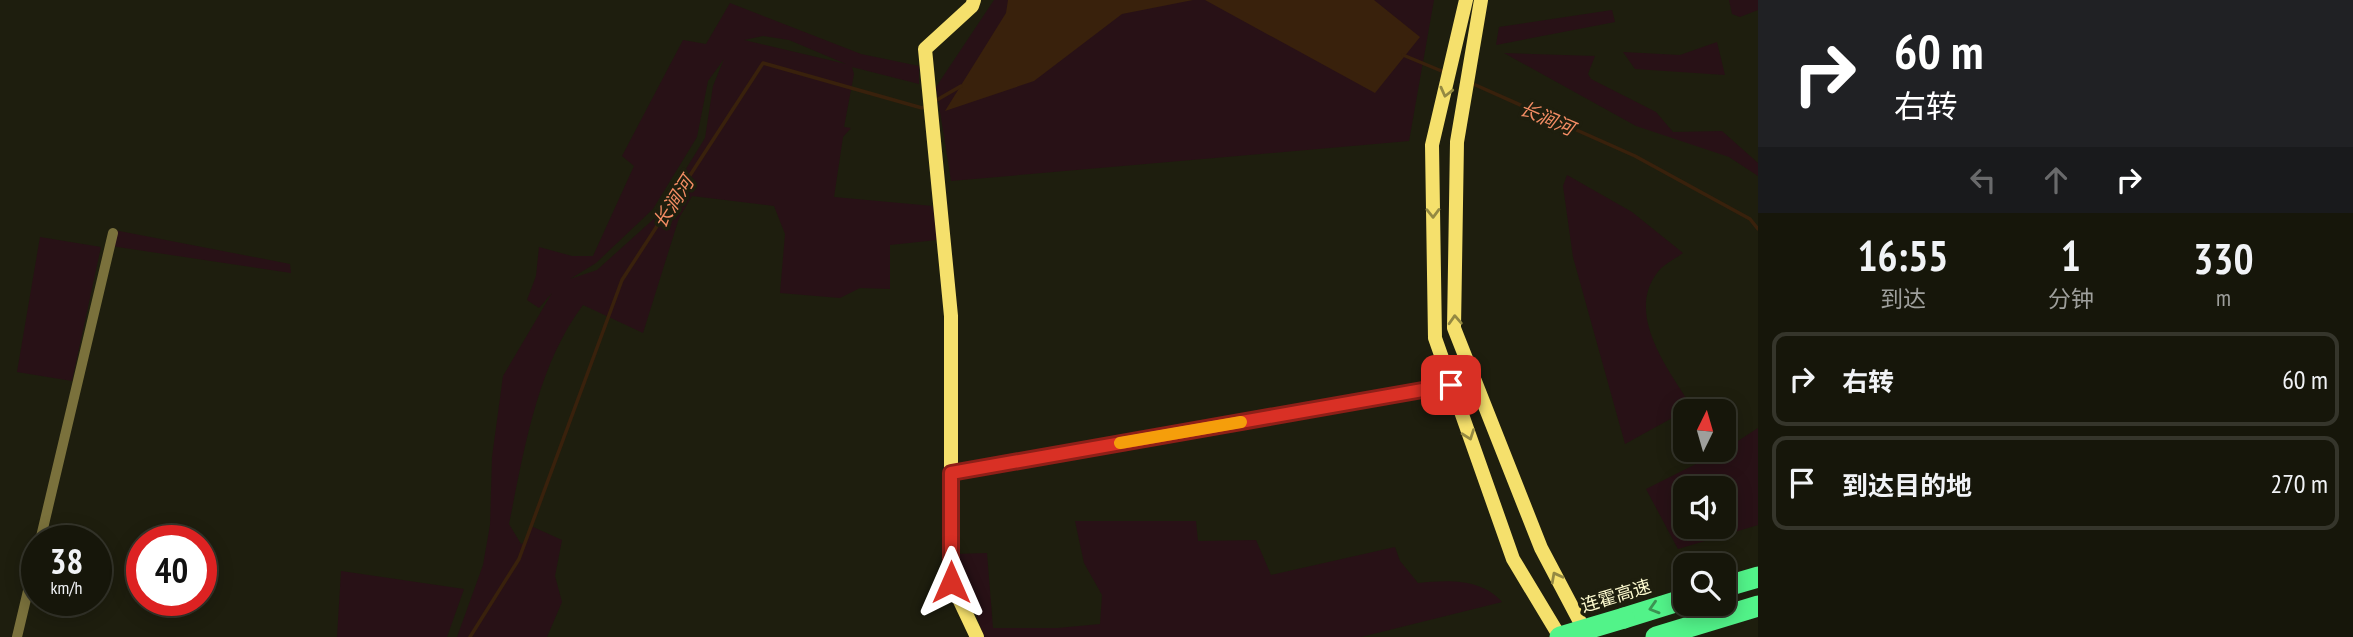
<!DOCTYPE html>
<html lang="zh">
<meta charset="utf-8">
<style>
body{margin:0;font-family:"PT Sans Narrow","Noto Sans SC",sans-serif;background:#1f1f13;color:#f1f3f6;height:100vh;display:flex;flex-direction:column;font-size:26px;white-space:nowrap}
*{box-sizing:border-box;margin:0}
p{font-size:23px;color:#9e9f9c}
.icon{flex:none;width:38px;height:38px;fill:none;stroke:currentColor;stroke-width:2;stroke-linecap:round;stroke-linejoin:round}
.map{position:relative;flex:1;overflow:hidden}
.details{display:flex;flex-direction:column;background:#16160a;width:595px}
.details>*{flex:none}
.top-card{background:#202124;color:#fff;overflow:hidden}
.needle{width:46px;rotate:5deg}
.fabs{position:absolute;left:1673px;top:399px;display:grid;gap:14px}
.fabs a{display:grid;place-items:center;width:63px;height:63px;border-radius:14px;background:#16160a;box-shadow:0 4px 18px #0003,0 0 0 2px #35352b;font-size:35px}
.speed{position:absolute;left:21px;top:525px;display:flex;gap:14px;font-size:35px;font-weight:700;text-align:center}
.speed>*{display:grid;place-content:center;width:91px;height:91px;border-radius:50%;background:#16160a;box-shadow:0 4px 18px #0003,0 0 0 2px #35352b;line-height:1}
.speed small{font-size:18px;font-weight:400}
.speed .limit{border:10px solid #d22;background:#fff;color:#111}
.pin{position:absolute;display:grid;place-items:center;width:60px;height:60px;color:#fff;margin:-30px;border-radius:14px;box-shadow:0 4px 10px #0006}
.me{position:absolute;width:77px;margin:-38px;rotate:0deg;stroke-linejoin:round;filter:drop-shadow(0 0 5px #0008)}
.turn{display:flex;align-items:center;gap:24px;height:147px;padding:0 21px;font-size:32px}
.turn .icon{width:91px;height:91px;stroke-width:2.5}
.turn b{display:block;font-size:49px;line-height:60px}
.lanes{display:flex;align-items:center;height:66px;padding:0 21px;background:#0003;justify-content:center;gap:35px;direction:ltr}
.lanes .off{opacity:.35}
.eta{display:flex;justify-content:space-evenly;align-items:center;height:119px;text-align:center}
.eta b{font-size:42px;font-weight:800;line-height:49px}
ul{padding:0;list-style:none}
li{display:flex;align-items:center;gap:21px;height:94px;margin:0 14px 10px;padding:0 7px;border:4px solid #35352b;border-radius:14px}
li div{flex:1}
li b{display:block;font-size:26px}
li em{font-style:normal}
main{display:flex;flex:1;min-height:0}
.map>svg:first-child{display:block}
.green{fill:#281116;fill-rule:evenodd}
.water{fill:#39210c}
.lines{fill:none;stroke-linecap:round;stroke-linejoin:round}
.stream{stroke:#39210c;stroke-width:3.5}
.street{stroke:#7a713c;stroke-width:10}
.secondary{stroke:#f5e06c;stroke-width:14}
.highway{stroke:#52f389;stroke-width:21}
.highway-bridge{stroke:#52f389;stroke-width:21}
.oneway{stroke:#948942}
.oneway2{stroke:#3b9352}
.route-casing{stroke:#8d1f18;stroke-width:18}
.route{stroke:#d93025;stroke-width:12}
.slow{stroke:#f59e0b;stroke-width:12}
.labels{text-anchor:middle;stroke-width:7;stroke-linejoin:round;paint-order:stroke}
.street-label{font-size:18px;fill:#fcf9ce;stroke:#1e1e0e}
.water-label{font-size:19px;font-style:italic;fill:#f48d64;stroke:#1e1e0e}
</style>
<main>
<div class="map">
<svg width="1758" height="637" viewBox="0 0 1758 637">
<rect width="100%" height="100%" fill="#1e1e0e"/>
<path class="green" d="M994 0H1434L1409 141 951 181 936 87Z
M1729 0H1758V10L1740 17 1732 14Z
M730 3 861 54 919 66V84L852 67 854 74 844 127 851 128 843 137 834 197 933 206 937 240 890 245V289L860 288 840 298 780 293 785 234 774 206 692 196 679 218 643 333 583 305C537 366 524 451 509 524L521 544 526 542 531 526 562 540 555 576 562 602 547 637H457L483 565 490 525 492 457 503 376 552 293 539 308 527 300 536 276 539 247 572 256H593L634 166 622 156 683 40 706 44ZM763 36 789 40 846 64 744 40ZM724 59 713 86 705 138 657 216 597 270 570 279 596 263 653 209 697 137 708 81Z
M1612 10 1615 22 1496 45 1499 27Z
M1717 42 1725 75 1635 69 1623 52 1680 55Z
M1504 53 1595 56 1588 74 1591 79 1656 112 1673 132 1722 131 1758 163V176L1729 157 1636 126Z
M1567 175 1632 212 1683 253C1675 259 1662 265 1657 273 1625 315 1670 372 1692 407L1625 444 1573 257 1563 186Z
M114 230 290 264 291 273 111 246Z
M40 237 101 247 72 381 17 372Z
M1758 428V525L1678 549 1646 489 1724 450ZM1685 488H1724V527H1685Z
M1075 521H1196L1198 541 1256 540 1271 575 1395 547 1400 561 1418 583C1448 580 1481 578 1502 602L1361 637H984L955 554 987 553 993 628H1058L1100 624 1102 595 1084 563Z
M341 571 464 589 447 637H337Z"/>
<path class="water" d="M1008 0H1193L1122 14 1034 81 945 111 1006 13Z
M1205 0H1374L1420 37 1375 93Z"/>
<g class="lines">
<path class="stream" d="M1403 55 1444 72
M1471 83 1635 156 1750 219 1758 229
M935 101 961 86
M470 637 519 559 622 280 763 63 922 108 928 105"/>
<path class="street" d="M951 473 1451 385
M40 541 113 233
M17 637 37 553"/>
<path class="secondary" d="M974 0 972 6 925 49 951 316V582L977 637
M1466 0 1432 145 1435 338 1513 559 1560 637
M1481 0 1457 142 1454 328 1541 548 1588 637"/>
<path class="highway" d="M1724 587 1758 577
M1624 618 1685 599
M1656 637 1758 606"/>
<path class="highway-bridge" d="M1560 637 1624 618"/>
</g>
<defs><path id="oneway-chevron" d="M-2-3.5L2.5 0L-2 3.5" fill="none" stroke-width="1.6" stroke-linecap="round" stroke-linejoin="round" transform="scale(1.75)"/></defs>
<g class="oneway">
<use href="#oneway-chevron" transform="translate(1446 92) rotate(104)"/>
<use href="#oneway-chevron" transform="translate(1433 213) rotate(89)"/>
<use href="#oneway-chevron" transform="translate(1455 320) rotate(-93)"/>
<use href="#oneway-chevron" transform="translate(1469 435) rotate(70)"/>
<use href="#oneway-chevron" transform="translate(1556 577) rotate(-118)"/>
</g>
<use class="oneway2" href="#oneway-chevron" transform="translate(1654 608) rotate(163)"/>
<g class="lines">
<defs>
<path id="route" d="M951 582V473L1451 385"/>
</defs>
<use href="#route" class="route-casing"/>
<use href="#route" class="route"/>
<path class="slow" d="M1120 443 1241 422"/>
</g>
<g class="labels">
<g class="street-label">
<text transform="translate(1616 596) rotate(-17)" y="6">连霍高速</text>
</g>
<g class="water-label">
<text transform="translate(1547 118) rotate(23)" y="7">长涧河</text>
<text transform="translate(673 202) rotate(-57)" y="7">长涧河</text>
</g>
</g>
</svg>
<div class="fabs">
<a><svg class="needle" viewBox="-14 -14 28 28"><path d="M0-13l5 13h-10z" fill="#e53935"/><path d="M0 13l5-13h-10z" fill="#9e9f9c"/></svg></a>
<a><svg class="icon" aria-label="sound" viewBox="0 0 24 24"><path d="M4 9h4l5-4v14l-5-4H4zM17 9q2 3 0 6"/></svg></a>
<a><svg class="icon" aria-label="search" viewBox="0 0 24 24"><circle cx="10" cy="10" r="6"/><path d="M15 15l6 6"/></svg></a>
</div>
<div class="speed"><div>38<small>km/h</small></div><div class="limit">40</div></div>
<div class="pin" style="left:1451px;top:385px;background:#d93025"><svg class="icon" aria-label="arrive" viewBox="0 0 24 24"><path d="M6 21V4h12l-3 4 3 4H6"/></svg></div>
<svg class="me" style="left:951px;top:582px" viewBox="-20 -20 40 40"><path d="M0-17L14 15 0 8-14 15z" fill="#d93025" stroke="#fff" stroke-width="4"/></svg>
</div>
<section class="details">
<div class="top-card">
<div class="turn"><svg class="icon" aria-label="right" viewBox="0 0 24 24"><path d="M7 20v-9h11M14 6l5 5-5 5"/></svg><div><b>60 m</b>右转</div></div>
<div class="lanes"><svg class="icon off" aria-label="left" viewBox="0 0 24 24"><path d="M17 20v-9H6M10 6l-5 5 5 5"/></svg><svg class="icon off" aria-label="ahead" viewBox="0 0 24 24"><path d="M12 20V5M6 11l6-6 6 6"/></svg><svg class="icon" aria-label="right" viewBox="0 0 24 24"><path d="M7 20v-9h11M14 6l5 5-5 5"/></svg></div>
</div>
<div class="eta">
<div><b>16:55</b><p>到达</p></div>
<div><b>1</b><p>分钟</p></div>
<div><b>330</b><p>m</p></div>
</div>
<ul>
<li><svg class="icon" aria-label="right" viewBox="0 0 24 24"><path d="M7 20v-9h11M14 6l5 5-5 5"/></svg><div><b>右转</b></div><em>60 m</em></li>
<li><svg class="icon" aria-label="arrive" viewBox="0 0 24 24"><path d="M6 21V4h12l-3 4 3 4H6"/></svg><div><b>到达目的地</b></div><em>270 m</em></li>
</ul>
</section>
</main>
